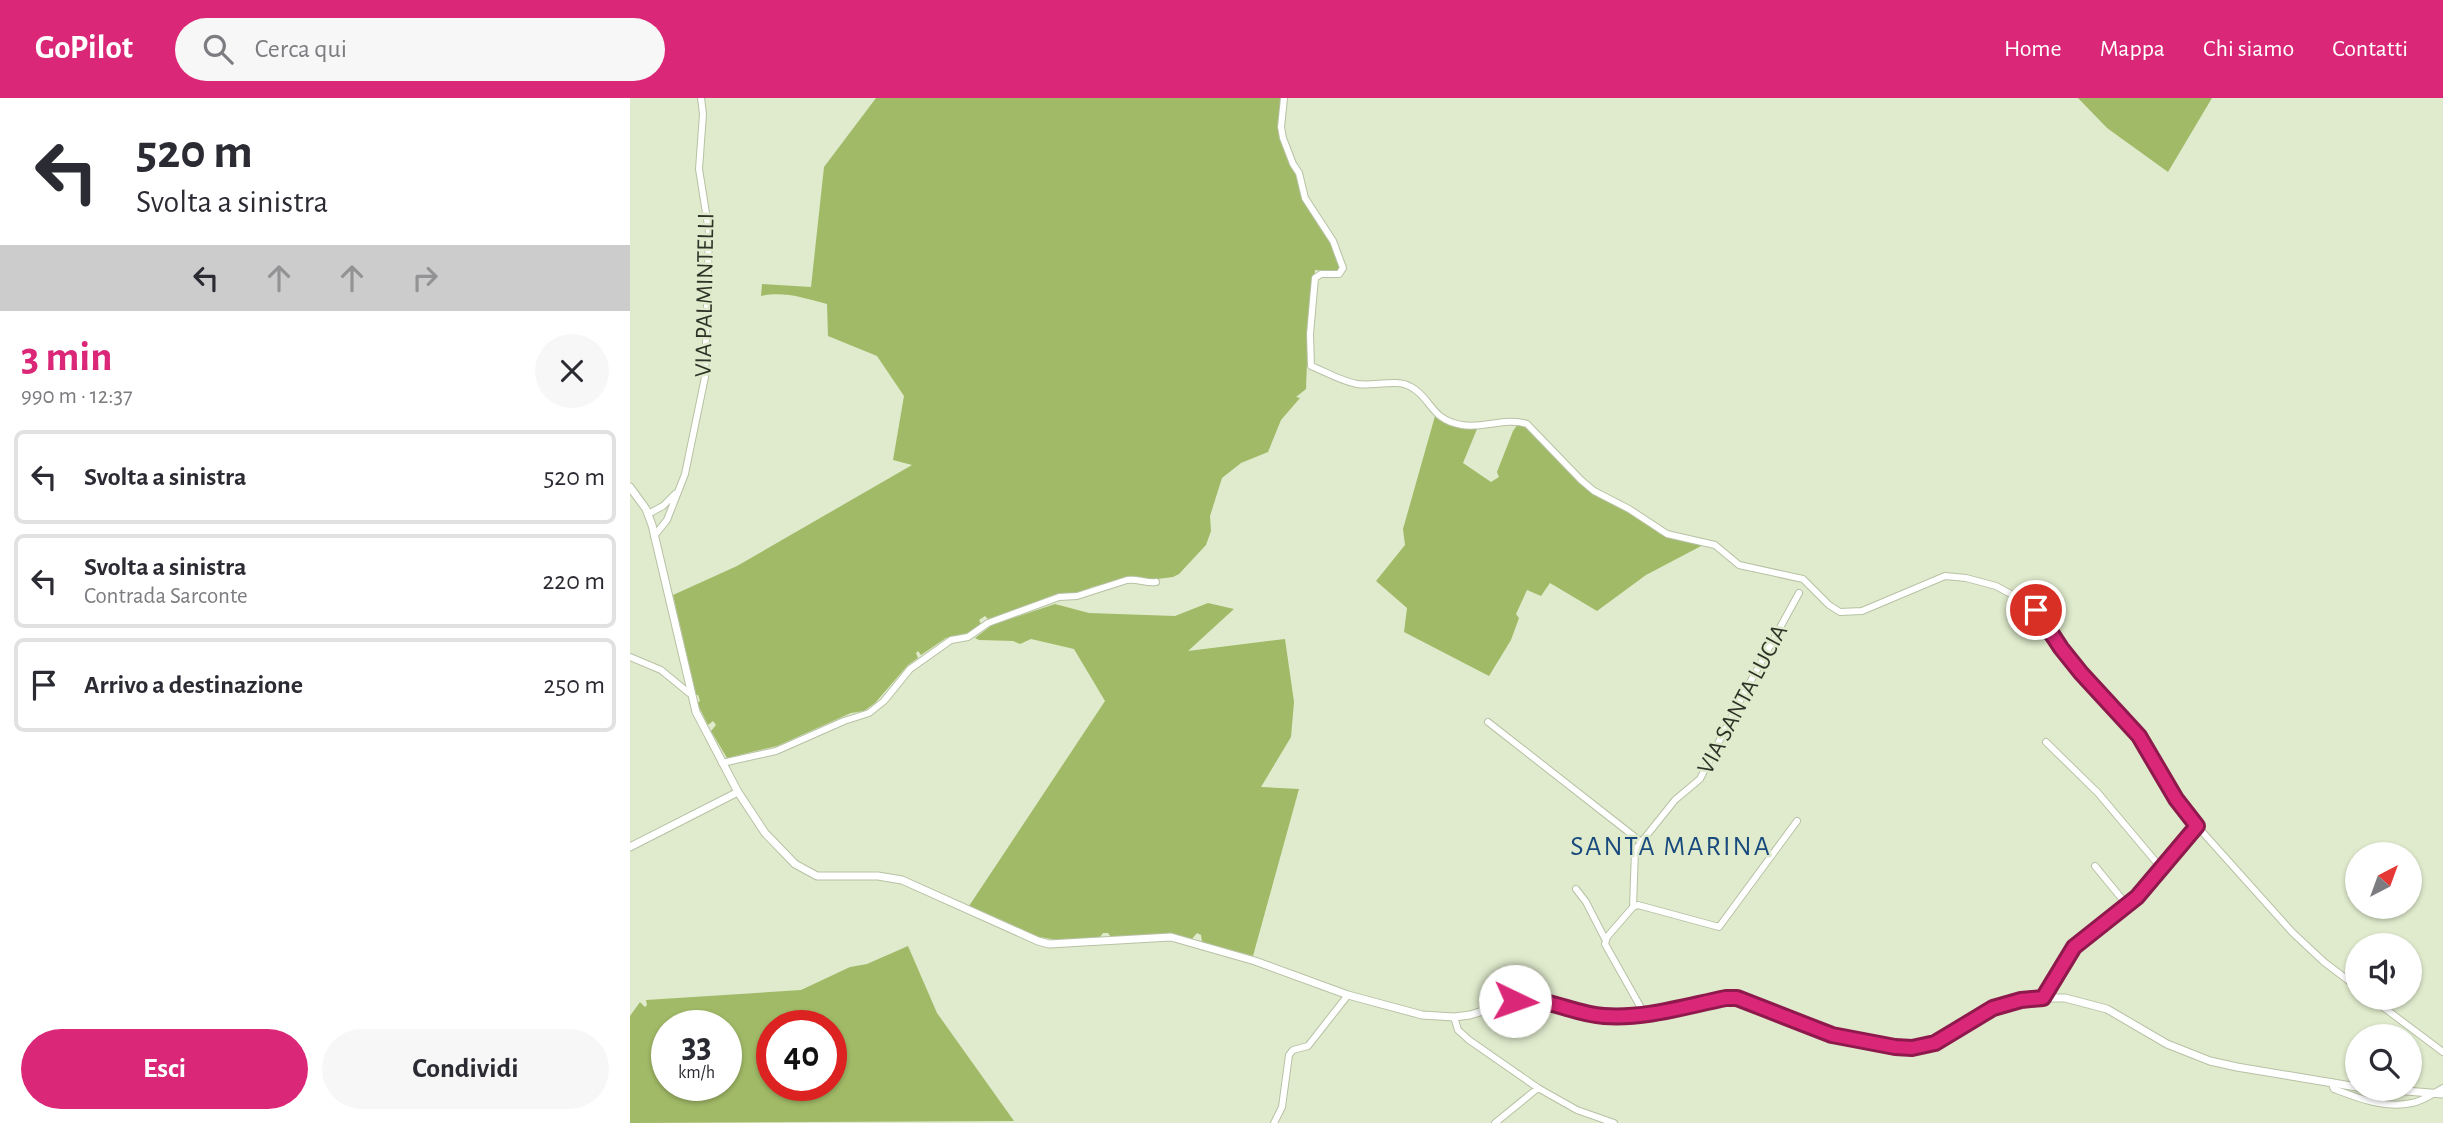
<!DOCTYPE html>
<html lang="it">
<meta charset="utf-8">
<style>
body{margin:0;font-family:"Alegreya Sans",sans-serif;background:#f7f7f7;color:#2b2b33;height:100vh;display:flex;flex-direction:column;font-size:26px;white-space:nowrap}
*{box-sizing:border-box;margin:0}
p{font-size:23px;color:#7c7c81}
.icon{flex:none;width:38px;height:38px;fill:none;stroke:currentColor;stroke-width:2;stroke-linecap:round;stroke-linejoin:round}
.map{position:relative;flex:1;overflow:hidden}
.sheet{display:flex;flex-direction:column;background:#fff;width:630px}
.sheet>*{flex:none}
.banner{background:#fff;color:#2b2b33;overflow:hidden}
.needle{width:46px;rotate:41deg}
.buttons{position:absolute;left:1715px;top:744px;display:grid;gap:14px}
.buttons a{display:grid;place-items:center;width:77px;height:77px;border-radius:50%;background:#fff;box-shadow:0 2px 5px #0004;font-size:35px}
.speed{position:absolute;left:21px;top:912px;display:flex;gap:14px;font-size:35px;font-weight:700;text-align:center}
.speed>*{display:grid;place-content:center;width:91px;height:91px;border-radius:50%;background:#fff;box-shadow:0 2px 5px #0004;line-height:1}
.speed small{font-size:18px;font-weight:400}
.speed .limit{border:10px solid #d22;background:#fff;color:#111}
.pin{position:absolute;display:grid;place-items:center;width:60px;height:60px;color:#fff;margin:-30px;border:4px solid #fff;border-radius:50%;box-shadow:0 2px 7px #0007}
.me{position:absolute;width:77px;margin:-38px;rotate:93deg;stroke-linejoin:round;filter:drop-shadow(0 0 5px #0008)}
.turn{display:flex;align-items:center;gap:24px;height:147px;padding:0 21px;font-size:32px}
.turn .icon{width:91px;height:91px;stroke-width:2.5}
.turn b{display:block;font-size:49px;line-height:60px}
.lanes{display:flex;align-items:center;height:66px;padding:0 21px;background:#0003;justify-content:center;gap:35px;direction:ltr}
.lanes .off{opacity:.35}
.round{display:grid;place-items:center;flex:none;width:74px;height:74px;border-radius:37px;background:#f7f7f7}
.head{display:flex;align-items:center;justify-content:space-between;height:119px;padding:0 21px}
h1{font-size:42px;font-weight:700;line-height:52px;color:#db2777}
.cta{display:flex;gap:14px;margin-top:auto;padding:14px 21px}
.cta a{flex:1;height:80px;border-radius:42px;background:#db2777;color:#fff;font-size:28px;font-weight:700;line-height:80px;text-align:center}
.cta a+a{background:#f7f7f7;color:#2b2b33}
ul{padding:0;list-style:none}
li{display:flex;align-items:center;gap:21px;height:94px;margin:0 14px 10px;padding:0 7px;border:4px solid #e1e1e2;border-radius:10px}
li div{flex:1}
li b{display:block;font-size:26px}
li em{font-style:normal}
header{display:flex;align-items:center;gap:42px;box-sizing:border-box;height:98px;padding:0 35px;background:#db2777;color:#fff}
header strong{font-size:33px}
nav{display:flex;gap:38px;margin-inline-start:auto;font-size:24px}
.search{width:490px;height:63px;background:#f7f7f7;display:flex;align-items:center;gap:18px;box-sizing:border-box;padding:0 24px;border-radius:38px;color:#7c7c81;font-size:26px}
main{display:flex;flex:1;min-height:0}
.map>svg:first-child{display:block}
.forest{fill:#a1ba67;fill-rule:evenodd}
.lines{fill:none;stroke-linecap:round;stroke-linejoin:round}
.minor-casing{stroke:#b7c1a4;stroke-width:8}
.tertiary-casing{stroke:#b7c1a4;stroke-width:9}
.minor{stroke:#fff;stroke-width:6}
.tertiary{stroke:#fff;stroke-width:7}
.route-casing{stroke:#8e194d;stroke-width:18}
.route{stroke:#db2777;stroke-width:12}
.labels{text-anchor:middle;stroke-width:5;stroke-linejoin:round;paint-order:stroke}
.street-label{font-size:24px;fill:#2f3327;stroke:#e0ebcd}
.quarter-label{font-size:28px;letter-spacing:2px;fill:#194a7d;stroke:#e0ebcd}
</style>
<header>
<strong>GoPilot</strong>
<div class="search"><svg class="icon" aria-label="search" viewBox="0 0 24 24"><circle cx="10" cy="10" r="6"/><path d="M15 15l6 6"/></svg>Cerca qui</div>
<nav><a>Home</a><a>Mappa</a><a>Chi siamo</a><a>Contatti</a></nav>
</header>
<main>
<section class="sheet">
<div class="banner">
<div class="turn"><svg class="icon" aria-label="left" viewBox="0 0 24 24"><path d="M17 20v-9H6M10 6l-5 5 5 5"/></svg><div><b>520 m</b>Svolta a sinistra</div></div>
<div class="lanes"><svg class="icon" aria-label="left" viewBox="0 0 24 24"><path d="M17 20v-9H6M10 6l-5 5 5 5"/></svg><svg class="icon off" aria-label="ahead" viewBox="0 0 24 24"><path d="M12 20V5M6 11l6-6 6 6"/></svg><svg class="icon off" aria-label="ahead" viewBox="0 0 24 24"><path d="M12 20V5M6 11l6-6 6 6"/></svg><svg class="icon off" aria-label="right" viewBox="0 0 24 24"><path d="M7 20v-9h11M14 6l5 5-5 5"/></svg></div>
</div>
<div class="head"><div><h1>3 min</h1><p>990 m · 12:37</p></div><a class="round"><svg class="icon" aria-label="close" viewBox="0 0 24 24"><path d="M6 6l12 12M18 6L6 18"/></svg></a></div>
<ul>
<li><svg class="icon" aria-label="left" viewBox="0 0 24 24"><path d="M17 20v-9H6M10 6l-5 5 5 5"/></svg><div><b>Svolta a sinistra</b></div><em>520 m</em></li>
<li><svg class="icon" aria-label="left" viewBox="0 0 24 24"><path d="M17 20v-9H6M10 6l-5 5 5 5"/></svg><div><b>Svolta a sinistra</b><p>Contrada Sarconte</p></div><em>220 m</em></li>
<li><svg class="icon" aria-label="arrive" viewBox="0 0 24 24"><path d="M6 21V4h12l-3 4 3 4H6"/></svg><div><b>Arrivo a destinazione</b></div><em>250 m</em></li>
</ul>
<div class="cta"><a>Esci</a><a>Condividi</a></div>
</section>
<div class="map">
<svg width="1813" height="1025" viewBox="0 0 1813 1025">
<rect width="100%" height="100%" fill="#e0ebcd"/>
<path class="forest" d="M246 0H651L649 35 667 75 672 96 701 143 711 170 706 174 685 172 678 236 676 291 666 299 670 300 651 322 638 354 611 365 592 380 580 418 581 433 576 447 549 476 543 479 519 482 502 479 462 489 451 495H436L405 505 358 521 355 518 349 522 351 526 338 535 316 540 291 557 288 553 286 555 288 560 278 567 245 605 234 613 221 615 147 648 97 660 81 633 86 627 83 623 78 627 67 605 70 603 68 597H66L43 497 107 468 282 367 263 362 274 298 247 258 198 238 197 206C174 200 154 193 131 198L132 186 181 189 194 69Z
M1448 0H1582L1538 74 1477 30Z
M805 318 831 330 847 331 833 365 861 384 869 379 867 374 883 333 888 326 895 328 950 384 1035 438 1073 447 1016 477 967 513 920 485 911 498 897 492 886 516 889 520 881 542 859 578 774 534 777 510 746 483 775 447 773 431Z
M578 505 604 511 558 553 655 541 664 604 661 639 631 689 669 691 623 858 572 844 571 837 567 835 562 841 532 836 481 839 478 835H473L470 839 428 842 409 839 339 808 475 603 444 551 401 541 390 546 383 543 349 542 345 540 362 527 425 506 459 515 545 518Z
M278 848 307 915 384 1023 0 1025V918L10 904 15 909 17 907 16 902 171 892 220 869 237 866ZM37 928H96V987H37ZM142 928H201V987H142Z"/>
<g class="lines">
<defs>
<path id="minor" d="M654 0 651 29 653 40 663 66 669 75 675 100 703 143 713 170 709 176H691L685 180 680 236 681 268C696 274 711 283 727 286 743 289 767 280 781 289 802 300 800 322 832 327 853 331 876 319 897 326L951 382 964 393 999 411 1037 436 1085 447 1109 467 1173 481 1199 507 1210 514 1232 513 1315 478 1336 480 1366 488 1401 507 1412 518 1431 550 1463 591 1509 638 1546 701 1567 728 1662 834 1694 864 1727 889
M18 416 33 408 45 396
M24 438 37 422 55 376 75 279 79 134 69 71 73 16 71 0
M0 559 31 572 59 595
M858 624 1010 743
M1416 644 1468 695 1532 771
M92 665 146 653 214 623 239 615 254 603 280 571 321 542 338 539 358 525 429 499 447 498 497 482C507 480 517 486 526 484
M1465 768 1497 807
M946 791 956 804 975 841
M1003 809 1008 807 1089 829 1167 723
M1413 899 1444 849 1507 798 1567 728
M1741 900 1813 954
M1015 917 975 846 977 839 1003 809 1005 752 1045 702 1070 681 1106 610 1169 495
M824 919 828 932 839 942 908 990 947 1012 984 1025
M1701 984 1704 991C1728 1000 1755 1011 1782 1005 1793 1003 1804 995 1813 990
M644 1025 652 1009 659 957 663 952 678 948 718 897
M865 1025 908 990"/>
<path id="tertiary" d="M0 389 16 411 22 427 66 614 108 694 135 735 165 766 187 778H248L272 782 408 843 419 846 541 839 625 863 718 897 792 917 824 919 840 917 885 903 904 901 943 914 990 919 1015 917 1096 900H1107L1202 937 1265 949 1282 950 1305 945 1349 916 1375 905 1405 900H1435L1477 911 1537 946 1580 963 1607 969 1727 989
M0 749 108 694
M1739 990 1813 996"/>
</defs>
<use href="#minor" class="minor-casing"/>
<use href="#tertiary" class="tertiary-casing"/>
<use href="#minor" class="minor"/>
<use href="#tertiary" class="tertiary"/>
</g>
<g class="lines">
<defs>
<path id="route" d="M885 903C914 897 942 916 974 918 1015 921 1056 908 1096 900H1107L1202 937 1265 949 1282 950 1305 945 1363 910 1391 902 1413 900 1444 849 1507 799 1567 728 1546 701 1509 638 1451 575 1431 550 1406 512"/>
</defs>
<use href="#route" class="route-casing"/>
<use href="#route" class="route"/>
</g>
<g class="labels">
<g class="street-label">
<text transform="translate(74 197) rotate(-89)" y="8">VIA PALMINTELLI</text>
<text transform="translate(1112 601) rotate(-62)" y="8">VIA SANTA LUCIA</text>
</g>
<g class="quarter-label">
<text x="1041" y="757">SANTA MARINA</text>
</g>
</g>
</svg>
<div class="buttons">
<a><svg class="needle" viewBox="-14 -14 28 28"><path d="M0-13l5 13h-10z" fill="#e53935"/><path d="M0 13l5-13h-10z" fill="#7c7c81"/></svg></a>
<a><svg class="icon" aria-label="sound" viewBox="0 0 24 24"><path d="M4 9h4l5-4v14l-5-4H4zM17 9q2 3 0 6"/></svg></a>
<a><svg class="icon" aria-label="search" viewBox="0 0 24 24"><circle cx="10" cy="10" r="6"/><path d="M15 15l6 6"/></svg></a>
</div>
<div class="speed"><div>33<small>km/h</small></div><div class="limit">40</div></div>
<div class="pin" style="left:1406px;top:512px;background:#d93025"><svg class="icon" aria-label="arrive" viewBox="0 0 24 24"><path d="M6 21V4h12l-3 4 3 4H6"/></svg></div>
<svg class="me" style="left:885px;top:903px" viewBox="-20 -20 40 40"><circle r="19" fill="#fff"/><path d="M0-13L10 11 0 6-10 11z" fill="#db2777"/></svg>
</div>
</main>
